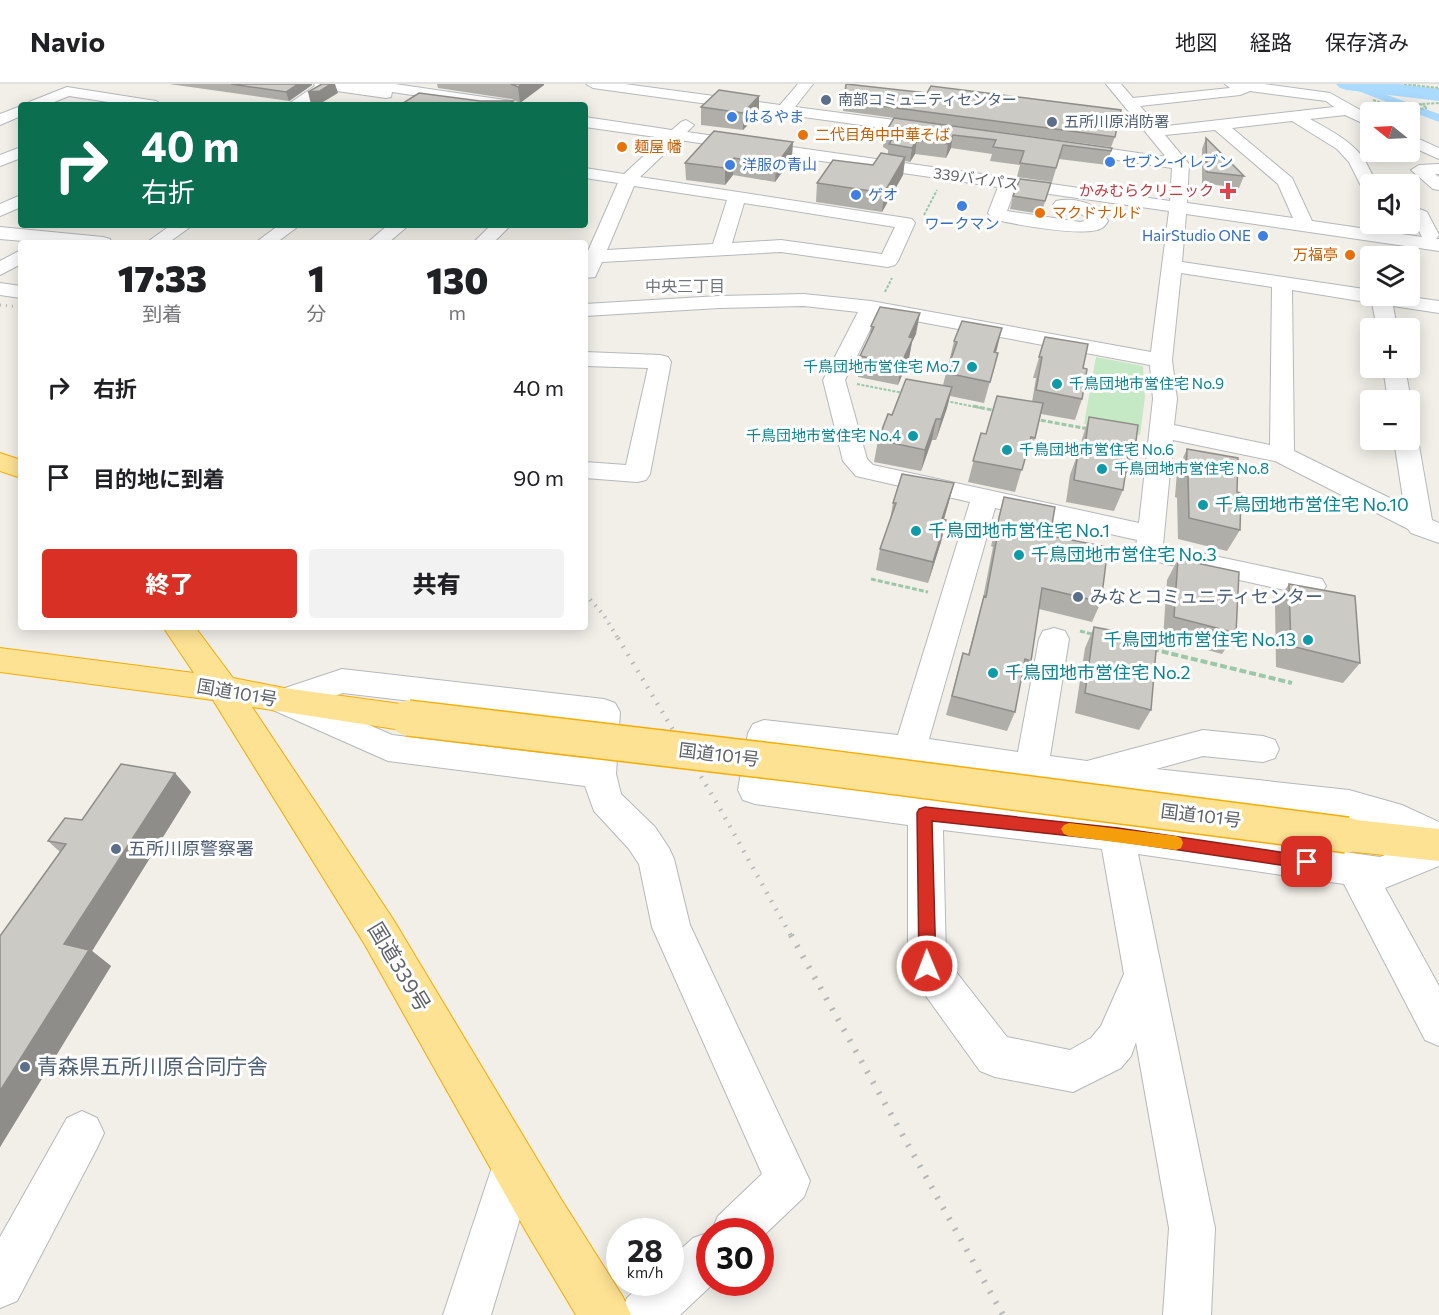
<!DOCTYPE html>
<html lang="ja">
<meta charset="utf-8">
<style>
body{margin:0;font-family:Commissioner,"Noto Sans JP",sans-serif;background:#f2f2f2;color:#202124;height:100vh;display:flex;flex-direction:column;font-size:22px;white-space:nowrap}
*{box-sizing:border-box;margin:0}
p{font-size:20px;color:#757577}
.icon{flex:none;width:33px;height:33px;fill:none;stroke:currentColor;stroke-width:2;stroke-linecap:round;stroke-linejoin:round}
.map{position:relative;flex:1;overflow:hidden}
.side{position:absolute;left:18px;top:156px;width:570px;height:390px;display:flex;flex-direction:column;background:#fff;border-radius:6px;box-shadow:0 3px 15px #0003}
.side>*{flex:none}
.banner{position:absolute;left:18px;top:18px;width:570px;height:126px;border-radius:6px;box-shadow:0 3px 15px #0003;background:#0b6e4f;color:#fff;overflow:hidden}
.needle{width:39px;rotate:288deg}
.fabs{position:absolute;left:1360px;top:18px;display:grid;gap:12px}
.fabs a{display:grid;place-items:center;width:60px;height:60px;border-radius:6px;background:#fff;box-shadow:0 3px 15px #0003;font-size:30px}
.speed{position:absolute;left:606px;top:1134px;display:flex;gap:12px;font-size:30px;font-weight:700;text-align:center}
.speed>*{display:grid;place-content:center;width:78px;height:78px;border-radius:50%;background:#fff;box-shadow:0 3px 15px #0003;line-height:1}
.speed small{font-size:15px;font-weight:400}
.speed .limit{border:9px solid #d22;background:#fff;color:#111}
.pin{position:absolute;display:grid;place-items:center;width:51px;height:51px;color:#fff;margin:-26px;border-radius:12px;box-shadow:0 3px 9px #0006}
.me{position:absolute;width:66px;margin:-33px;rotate:359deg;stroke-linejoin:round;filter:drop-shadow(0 0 4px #0008)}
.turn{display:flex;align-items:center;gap:21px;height:126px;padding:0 24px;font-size:27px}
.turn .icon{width:78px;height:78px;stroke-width:2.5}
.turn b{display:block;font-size:42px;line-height:51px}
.eta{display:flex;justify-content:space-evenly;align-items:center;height:102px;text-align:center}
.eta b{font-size:36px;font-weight:800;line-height:42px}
.action{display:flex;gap:12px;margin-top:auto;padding:12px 24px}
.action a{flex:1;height:69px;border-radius:6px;background:#d93025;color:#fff;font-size:24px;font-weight:800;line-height:69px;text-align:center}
.action a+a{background:#f2f2f2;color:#202124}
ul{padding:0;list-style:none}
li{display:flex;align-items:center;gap:18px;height:90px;padding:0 24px}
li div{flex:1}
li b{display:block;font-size:22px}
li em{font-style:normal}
header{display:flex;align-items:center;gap:36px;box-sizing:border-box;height:84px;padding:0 30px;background:#fff;border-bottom:2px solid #e0e0e0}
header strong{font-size:28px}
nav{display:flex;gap:33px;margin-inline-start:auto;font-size:21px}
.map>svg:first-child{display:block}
.green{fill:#c5e8c5}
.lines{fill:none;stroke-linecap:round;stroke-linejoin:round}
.canal{fill:#aadaff;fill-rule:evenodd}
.river{fill:#aadaff;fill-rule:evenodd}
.minor-casing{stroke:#b5b8bc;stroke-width:2}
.highway-casing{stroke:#f9ab00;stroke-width:2}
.path-far2{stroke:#9cc7a9;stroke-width:2;stroke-dasharray:3 1.5;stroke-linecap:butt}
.path-far1{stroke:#9cc7a9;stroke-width:3;stroke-dasharray:5 2;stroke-linecap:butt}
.path{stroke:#9cc7a9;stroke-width:4;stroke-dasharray:7 3;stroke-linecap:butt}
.minor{fill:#fff;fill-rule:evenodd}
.highway{fill:#fde293;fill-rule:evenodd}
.rail-far3{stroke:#b6b7b8;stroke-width:3;stroke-dasharray:1 5;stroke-linecap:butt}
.rail-far2{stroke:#b6b7b8;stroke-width:4;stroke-dasharray:1.5 6;stroke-linecap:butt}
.rail-far1{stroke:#b6b7b8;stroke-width:4.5;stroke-dasharray:1.5 8;stroke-linecap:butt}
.rail{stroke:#b6b7b8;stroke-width:6;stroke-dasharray:2 10;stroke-linecap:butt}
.highway-bridge-casing{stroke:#f9ab00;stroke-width:38;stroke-linecap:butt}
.highway-bridge{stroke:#fde293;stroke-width:35}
.wall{fill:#afaea9}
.shaded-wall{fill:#8f8d8a}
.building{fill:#cccac5;stroke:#8f8d8a;stroke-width:1.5}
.route{fill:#d93025;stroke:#8d1f18;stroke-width:1.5}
.slow{fill:#f59e0b}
.service-dot{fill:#5c6f8a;stroke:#fff;stroke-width:2}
.shop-dot{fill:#3f7fe0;stroke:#fff;stroke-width:2}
.food-dot{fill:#e8710a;stroke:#fff;stroke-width:2}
.health-dot{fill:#e0444e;stroke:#fff;stroke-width:2}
.culture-dot{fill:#0f9aa8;stroke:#fff;stroke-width:2}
.labels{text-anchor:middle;stroke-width:6;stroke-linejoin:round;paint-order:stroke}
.far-service-label{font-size:15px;fill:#4e5e75;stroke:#fff;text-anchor:start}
.far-shop-label{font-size:15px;fill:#366cbe;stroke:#fff;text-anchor:start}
.far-food-label{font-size:15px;fill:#c56008;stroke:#fff;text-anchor:start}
.far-street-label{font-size:15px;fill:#5f6368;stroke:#fff}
.far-health-label{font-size:15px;fill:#be3a42;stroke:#fff;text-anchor:end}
.far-culture-label{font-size:15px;fill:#0d838f;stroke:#fff;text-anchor:start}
.far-neighbourhood-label{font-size:16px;fill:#70757a;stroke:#fff}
.culture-label{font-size:18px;fill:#0d838f;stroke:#fff;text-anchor:start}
.service-label{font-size:18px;fill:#4e5e75;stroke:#fff;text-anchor:start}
.street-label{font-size:18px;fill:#5f6368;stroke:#fff}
.near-street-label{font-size:21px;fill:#5f6368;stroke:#fff}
.near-service-label{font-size:21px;fill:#4e5e75;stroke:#fff;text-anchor:start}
</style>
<header>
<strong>Navio</strong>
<nav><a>地図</a><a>経路</a><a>保存済み</a></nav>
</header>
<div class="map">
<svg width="1439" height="1231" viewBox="0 0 1439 1231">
<rect width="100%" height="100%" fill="#f1efe8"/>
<path class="green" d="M1096 273 1143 282 1145 313 1140 351 1084 340Z"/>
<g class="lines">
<path class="canal" d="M1340 0H1357L1439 30V38Z"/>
<path class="river" d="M1336 0H1400L1439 5V17L1347 6 1340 4Z"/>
<defs>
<path id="minor" d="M314 0H395L512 17 519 21H481L392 8 391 13 386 14 330 6 305 21H287L315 2Z
M586 0H625L780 21 798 0H813L795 23 933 41 941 46 933 51 593 4Z
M1106 0H1121L1133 14 1230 4 1225 0H1264L1330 9 1371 32V43L1345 31 1310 35C1328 45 1348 55 1361 71 1369 81 1371 92 1379 100H1371V107L1361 102 1349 78 1337 65 1292 37 1232 44 1292 94 1312 137 1422 153 1413 135 1410 133V121L1427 128 1439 151 1436 155H1439V167L1186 130 1182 178 1371 206V212H1404L1439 217V229L1393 222 1397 244H1377L1372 219 1292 206 1294 367 1404 421 1394 356H1410V350L1415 351 1418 356 1432 436 1439 439V459L1411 449 1408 445 1275 377 1173 356 1163 461 1322 495 1326 502 1322 509 1312 512 1149 476 1139 474 1135 467 1137 456 995 424 929 655 1018 668 1039 555 1043 547 1054 544 1065 547 1069 555 1050 672 1087 677 1203 646 1263 652 1275 656 1279 665 1275 674 1263 678 1203 672 1156 685 1349 706 1402 721 1439 738V782L1385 804 1439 902V962L1425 956 1344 800 1138 770 1215 1144 1211 1231H1163L1169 1144 1136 958 1131 972 1121 984 1073 1008 995 993 980 987 913 894 908 881V741L755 720 743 716 738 706 748 649 753 640 764 636 898 651 970 418 856 392 843 377 823 296 858 228 804 222 719 224 585 232V220L719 212 804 210 871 217 1151 268 1169 127 1015 105 1007 127 1080 138 1090 136 1078 128 1056 125 1053 121 1056 117C1074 113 1099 119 1108 137 1107 139 1104 143 1102 144 1087 154 1012 140 993 135L988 129 998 103 679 56 640 93 906 134 912 135 915 139 898 177 895 181 888 183 781 168 602 178 595 193 585 194V167H588L618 99 585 94V84L624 90 663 54 585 43V33L672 46 681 38 686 36 694 41 687 48 1170 117 1172 84 1069 69 1061 64 1069 59 1166 73ZM1250 7 1326 17 1334 23 1158 43 1140 22 1240 11ZM1215 46 1278 100 1293 134 1187 119 1189 80 1165 51ZM634 102 727 116 713 160 607 166ZM744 119 895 143 882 170 781 156 732 159ZM1181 189 1272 203 1270 361 1174 341 1177 315 1172 276ZM878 230 1150 281 1153 315 1139 439 873 381 867 375 845 296ZM778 664 910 679 1080 704 1349 736 1393 748 1413 760 1380 773 1117 736 774 694ZM943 746 1102 765 1124 890 1101 942 1091 954 1070 966 1007 953 946 875Z
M67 3 156 17 163 21H128L69 12 47 21H27L29 18Z
M21 22V32L0 41V30Z
M1410 51 1439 64V75L1410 62Z
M21 63V74L0 82V71Z
M1439 80V90H1435L1439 93V106L1433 105 1411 86 1419 81Z
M21 111V123L0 132V120Z
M171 141H193L168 159H146Z
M279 141H300L276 159H255Z
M388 141H409L388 159H367Z
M491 141H511L493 159H473Z
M0 143 103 153 110 155 112 159H46L0 155Z
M21 166V180L0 191V177Z
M0 199 21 202V214L0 211Z
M585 268 660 271 668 273 671 278 650 390 646 396 637 398 585 394V378L626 381 648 284 585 282Z
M1383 284H1405L1411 316 1410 317 1388 316Z
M342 585 604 615 615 619 620 628 616 690 621 710 655 743 669 764 674 775 690 841 810 1097 804 1113 760 1155V1148H711L718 1132 762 1090 652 843 639 780 629 765 594 727 585 702 388 677 273 626 268 617 273 608ZM343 609 587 638 584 674 392 651 317 618Z
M82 1027 97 1034 104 1049 97 1064 17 1217 0 1224V1153L67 1034Z
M514 1059 530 1065 536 1081 491 1231H443L498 1065Z
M710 1148V1198H715L680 1231H620L627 1214 644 1198H670V1175L693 1154Z"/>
<path id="highway" d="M0 369 21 376V394L0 387Z
M163 543H195L233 594 284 604 408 621 420 625 425 634 420 643 408 647 252 623 393 835 561 1115 623 1213 631 1231H576L527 1149 365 861 213 616 0 588V564L194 589Z
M1347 735 1439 745V777L1347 767 1334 762 1329 751 1334 740Z"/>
</defs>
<use href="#minor" class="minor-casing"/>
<use href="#highway" class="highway-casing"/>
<path class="path-far2" d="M1404 0 1439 4
M1373 16 1405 27 1427 24
M1426 23 1420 20 1439 19
M924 131 937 106
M885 208 892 194
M857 300 903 309
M946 317 981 324"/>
<path class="path-far1" d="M973 322 997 327
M1034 335 1089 345
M871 495 928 508
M1080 547 1096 551"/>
<path class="path" d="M1152 565 1292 599"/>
<use href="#minor" class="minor"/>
<use href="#highway" class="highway"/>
<path class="rail-far3" d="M0 221 21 223"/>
<path class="rail-far2" d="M585 510 603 530 619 556"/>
<path class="rail-far1" d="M618 554 718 721 791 852"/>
<path class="rail" d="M791 851 1003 1231"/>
<defs>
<path id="highway-bridge" d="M408 634 805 681 1347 751"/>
</defs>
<use href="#highway-bridge" class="highway-bridge-casing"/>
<use href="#highway-bridge" class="highway-bridge"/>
</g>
<path class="wall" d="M169 0H312V1L289 17Z
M437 0H544V1L520 19 512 15 438 4Z
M846 0 1115 53 1111 63 843 27Z
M701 23 759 29 743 46 701 41Z
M894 34 1112 64 1107 81 1059 75 1052 98 1017 93 1020 81 990 77 992 70 951 64 946 74 915 70 910 78 905 77 903 91 882 128 816 118 817 99 873 81 888 70V66L883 63 885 49Z
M714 47 792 75 775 98 733 91 725 101 686 96 685 79Z
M1206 54 1244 92 1239 104 1202 99V65Z
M1051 99 1041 130 1010 125 1013 112Z
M871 242 916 250 912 258 909 274 898 301 858 293 860 272 869 254Z
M1045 253 1083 284 1082 315 1075 336 1041 330 1035 354 1028 375 1025 374 1015 408 968 398 981 349 986 350 1032 318 1036 294H1033Z
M954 257 998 269 984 319 950 312 947 324 936 356H932L921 387 874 378 878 356 892 331 943 301 946 289 950 278H949Z
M1089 333 1134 373 1125 394 1123 406 1114 427 1066 418 1070 391 1078 369 1079 370 1082 355Z
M1187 365 1237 408 1240 446 1227 467 1178 455 1177 414 1175 413 1177 387Z
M954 399 944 436H946L941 458 928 499 876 486 880 465 890 436 893 419Z
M1004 413 1050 452 1101 518 1092 538 1039 525 1031 577 1023 596H1021L1015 628 1007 647 946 631 963 569 968 571 983 514 993 463 991 462Z
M1178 475 1236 549 1222 570 1163 554 1167 496Z
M1289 500 1360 579 1343 599 1276 583 1275 521Z
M1094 543 1151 626 1139 646 1075 629 1085 564Z
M175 689 191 708 92 867 111 882 0 1063V852L60 768 48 757 82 736Z"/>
<path class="shaded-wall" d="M298 0H312V1L289 17 286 8Z
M331 0H335L338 9 323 18 311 20 308 8Z
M522 0H544V1L520 19 518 3Z
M759 12V29L743 46V29Z
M953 51 951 64 946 74 948 60Z
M917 56 915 70 910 78 912 64Z
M793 58 792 75 775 98 776 81Z
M905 73 903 91 882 128 884 109Z
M734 74 733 91 725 101V84Z
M920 229 916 250 912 258 909 274 898 301 901 280 909 253Z
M1002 244 997 265 989 289 994 268Z
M952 303 947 324 936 356 941 335Z
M936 335 932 356 921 387 925 366Z
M954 399 948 421 937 457 942 435Z
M946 436 941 458 928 499 933 478Z
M175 689 191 708 92 867 111 882 0 1063V1007L64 860Z"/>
<path class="building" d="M231 0H298L286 8Z
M322 0H331L320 7 308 8Z
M511 0H522L518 3Z
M846 0 927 9 931 2 1121 26 1115 53 844 17Z
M719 6 759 12 743 29 701 23Z
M419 9 480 17H513L508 21H400Z
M894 34 1112 64 1111 67 1063 61 1056 84 1020 79 1024 67 993 63 996 56 953 51 948 60 917 56 912 64 889 60 893 54 885 49Z
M714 47 793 58 776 81 734 74 725 84 685 79Z
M1206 54 1244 92 1207 88Z
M881 69 905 73 884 109 817 99 833 76 873 81Z
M1020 95 1051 99 1045 117 1013 112Z
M880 223 920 229 909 253 913 254 901 280 860 272 874 243 871 242Z
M962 237 1002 244 994 268 998 269 990 298 946 289 957 258 954 257Z
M1045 253 1088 260 1083 284 1087 285 1082 315 1036 306 1042 273H1039Z
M906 295 952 303 941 335H936L925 366 878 356 888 330 892 331Z
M997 312 1043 319 1035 354 1031 353 1022 386 973 377 981 349 986 350Z
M1089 333 1138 341 1134 373 1128 372 1123 406 1074 396 1078 369 1084 370Z
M1187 365 1238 374 1237 408 1241 409 1240 446 1189 434 1188 392H1186Z
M902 390 954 399 942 435 946 436 933 478 880 465 896 419H893Z
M1004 413 1055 423 1050 452 1108 463 1101 518 1042 504 1031 577 1025 575 1015 628 952 612 963 569 969 571 984 512 986 513 999 443 997 442Z
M1178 475 1239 488 1236 549 1174 533Z
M1289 500 1355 512 1360 579 1291 562Z
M1094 543 1157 555 1151 626 1085 609Z
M121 680 175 689 64 860 89 866 0 1007V852L66 760 48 757 65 734 82 736Z"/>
<path class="route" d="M925 723 1118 744 1307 772 1313 774 1315 778 1313 783 1307 785 1118 757 932 737 936 882 933 887 927 890 921 887 919 882 917 729 919 725Z"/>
<path class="slow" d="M1069 739 1176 752 1181 754 1183 759 1181 764 1176 766 1069 752 1064 750 1061 745 1064 741Z"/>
<g class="service-dot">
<circle cx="826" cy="16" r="6"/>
<circle cx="1052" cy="38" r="6"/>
<circle cx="1078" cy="513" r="6"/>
<circle cx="116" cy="765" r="6"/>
<circle cx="25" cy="983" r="6"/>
</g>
<g class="shop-dot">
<circle cx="732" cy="33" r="6"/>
<circle cx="1110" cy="78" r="6"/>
<circle cx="730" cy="81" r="6"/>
<circle cx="856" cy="111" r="6"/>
<circle cx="962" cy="122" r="6"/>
<circle cx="1263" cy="152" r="6"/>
</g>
<g class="food-dot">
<circle cx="803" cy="51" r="6"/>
<circle cx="622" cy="63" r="6"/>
<circle cx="1040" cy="129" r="6"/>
<circle cx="1350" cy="171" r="6"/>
</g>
<path class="health-dot" d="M1225 98h6v6h6v6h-6v6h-6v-6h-6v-6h6z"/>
<g class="culture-dot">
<circle cx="972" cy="283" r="6"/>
<circle cx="1057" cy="300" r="6"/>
<circle cx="913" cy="352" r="6"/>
<circle cx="1007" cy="366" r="6"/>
<circle cx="1102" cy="385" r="6"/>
<circle cx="1203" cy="421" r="6"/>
<circle cx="916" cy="447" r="6"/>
<circle cx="1019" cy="471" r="6"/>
<circle cx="1308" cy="556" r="6"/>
<circle cx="993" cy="589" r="6"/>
</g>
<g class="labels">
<g class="far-service-label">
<text x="838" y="21">南部コミュニティセンター</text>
<text x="1064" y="43">五所川原消防署</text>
</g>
<g class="far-shop-label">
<text x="744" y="38">はるやま</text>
<text x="1122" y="83">セブン-イレブン</text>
<text x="742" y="86">洋服の青山</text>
<text x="868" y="116">ゲオ</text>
<text x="962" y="145" text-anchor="middle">ワークマン</text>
<text x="1251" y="157" text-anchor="end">HairStudio ONE</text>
</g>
<g class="far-food-label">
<text x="815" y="56">二代目角中中華そば</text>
<text x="634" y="68">麺屋 幡</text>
<text x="1052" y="134">マクドナルド</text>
<text x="1338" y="176" text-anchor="end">万福亭</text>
</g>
<g class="far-street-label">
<text transform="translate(976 95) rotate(8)" y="5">339バイパス</text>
</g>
<g class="far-health-label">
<text x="1214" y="112">かみむらクリニック</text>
</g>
<g class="far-culture-label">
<text x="960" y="288" text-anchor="end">千鳥団地市営住宅 Mo.7</text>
<text x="1069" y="305">千鳥団地市営住宅 No.9</text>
<text x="901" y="357" text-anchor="end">千鳥団地市営住宅 No.4</text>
<text x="1019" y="371">千鳥団地市営住宅 No.6</text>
<text x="1114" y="390">千鳥団地市営住宅 No.8</text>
</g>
<g class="far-neighbourhood-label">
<text x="685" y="208">中央三丁目</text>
</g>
<g class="culture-label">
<text x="1215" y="427">千鳥団地市営住宅 No.10</text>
<text x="928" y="453">千鳥団地市営住宅 No.1</text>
<text x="1031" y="477">千鳥団地市営住宅 No.3</text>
<text x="1296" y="562" text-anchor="end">千鳥団地市営住宅 No.13</text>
<text x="1005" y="595">千鳥団地市営住宅 No.2</text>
</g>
<g class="service-label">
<text x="1090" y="519">みなとコミュニティセンター</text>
<text x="128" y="771">五所川原警察署</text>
</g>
<g class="street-label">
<text transform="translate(237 609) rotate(10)" y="6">国道101号</text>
<text transform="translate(719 671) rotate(7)" y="6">国道101号</text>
<text transform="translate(1201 732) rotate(7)" y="6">国道101号</text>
</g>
<g class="near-street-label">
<text transform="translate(399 883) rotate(59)" y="7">国道339号</text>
</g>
<g class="near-service-label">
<text x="37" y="990">青森県五所川原合同庁舎</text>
</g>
</g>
</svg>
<div class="fabs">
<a><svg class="needle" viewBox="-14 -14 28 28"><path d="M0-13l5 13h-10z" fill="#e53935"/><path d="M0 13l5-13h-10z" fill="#757577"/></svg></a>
<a><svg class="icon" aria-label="sound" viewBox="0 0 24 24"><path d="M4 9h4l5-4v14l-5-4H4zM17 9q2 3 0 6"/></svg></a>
<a><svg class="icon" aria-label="layers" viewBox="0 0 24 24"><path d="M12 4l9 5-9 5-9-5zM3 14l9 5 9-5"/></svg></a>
<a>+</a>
<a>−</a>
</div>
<div class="speed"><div>28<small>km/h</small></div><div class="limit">30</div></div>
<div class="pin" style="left:1307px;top:778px;background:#d93025"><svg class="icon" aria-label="arrive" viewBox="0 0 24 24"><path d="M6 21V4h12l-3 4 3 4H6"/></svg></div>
<svg class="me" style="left:927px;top:882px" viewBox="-20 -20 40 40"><circle r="17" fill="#d93025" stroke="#fff" stroke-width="3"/><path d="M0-11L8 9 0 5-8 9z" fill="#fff"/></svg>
<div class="banner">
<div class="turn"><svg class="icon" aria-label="right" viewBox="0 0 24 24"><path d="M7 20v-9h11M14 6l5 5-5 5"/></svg><div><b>40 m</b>右折</div></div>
</div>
<section class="side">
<div class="eta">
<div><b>17:33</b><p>到着</p></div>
<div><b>1</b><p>分</p></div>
<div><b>130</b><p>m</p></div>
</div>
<ul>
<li><svg class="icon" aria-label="right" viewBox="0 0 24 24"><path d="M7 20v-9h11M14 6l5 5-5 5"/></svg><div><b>右折</b></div><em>40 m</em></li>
<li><svg class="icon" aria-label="arrive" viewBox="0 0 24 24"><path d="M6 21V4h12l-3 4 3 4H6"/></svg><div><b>目的地に到着</b></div><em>90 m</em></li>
</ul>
<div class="action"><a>終了</a><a>共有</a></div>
</section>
</div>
